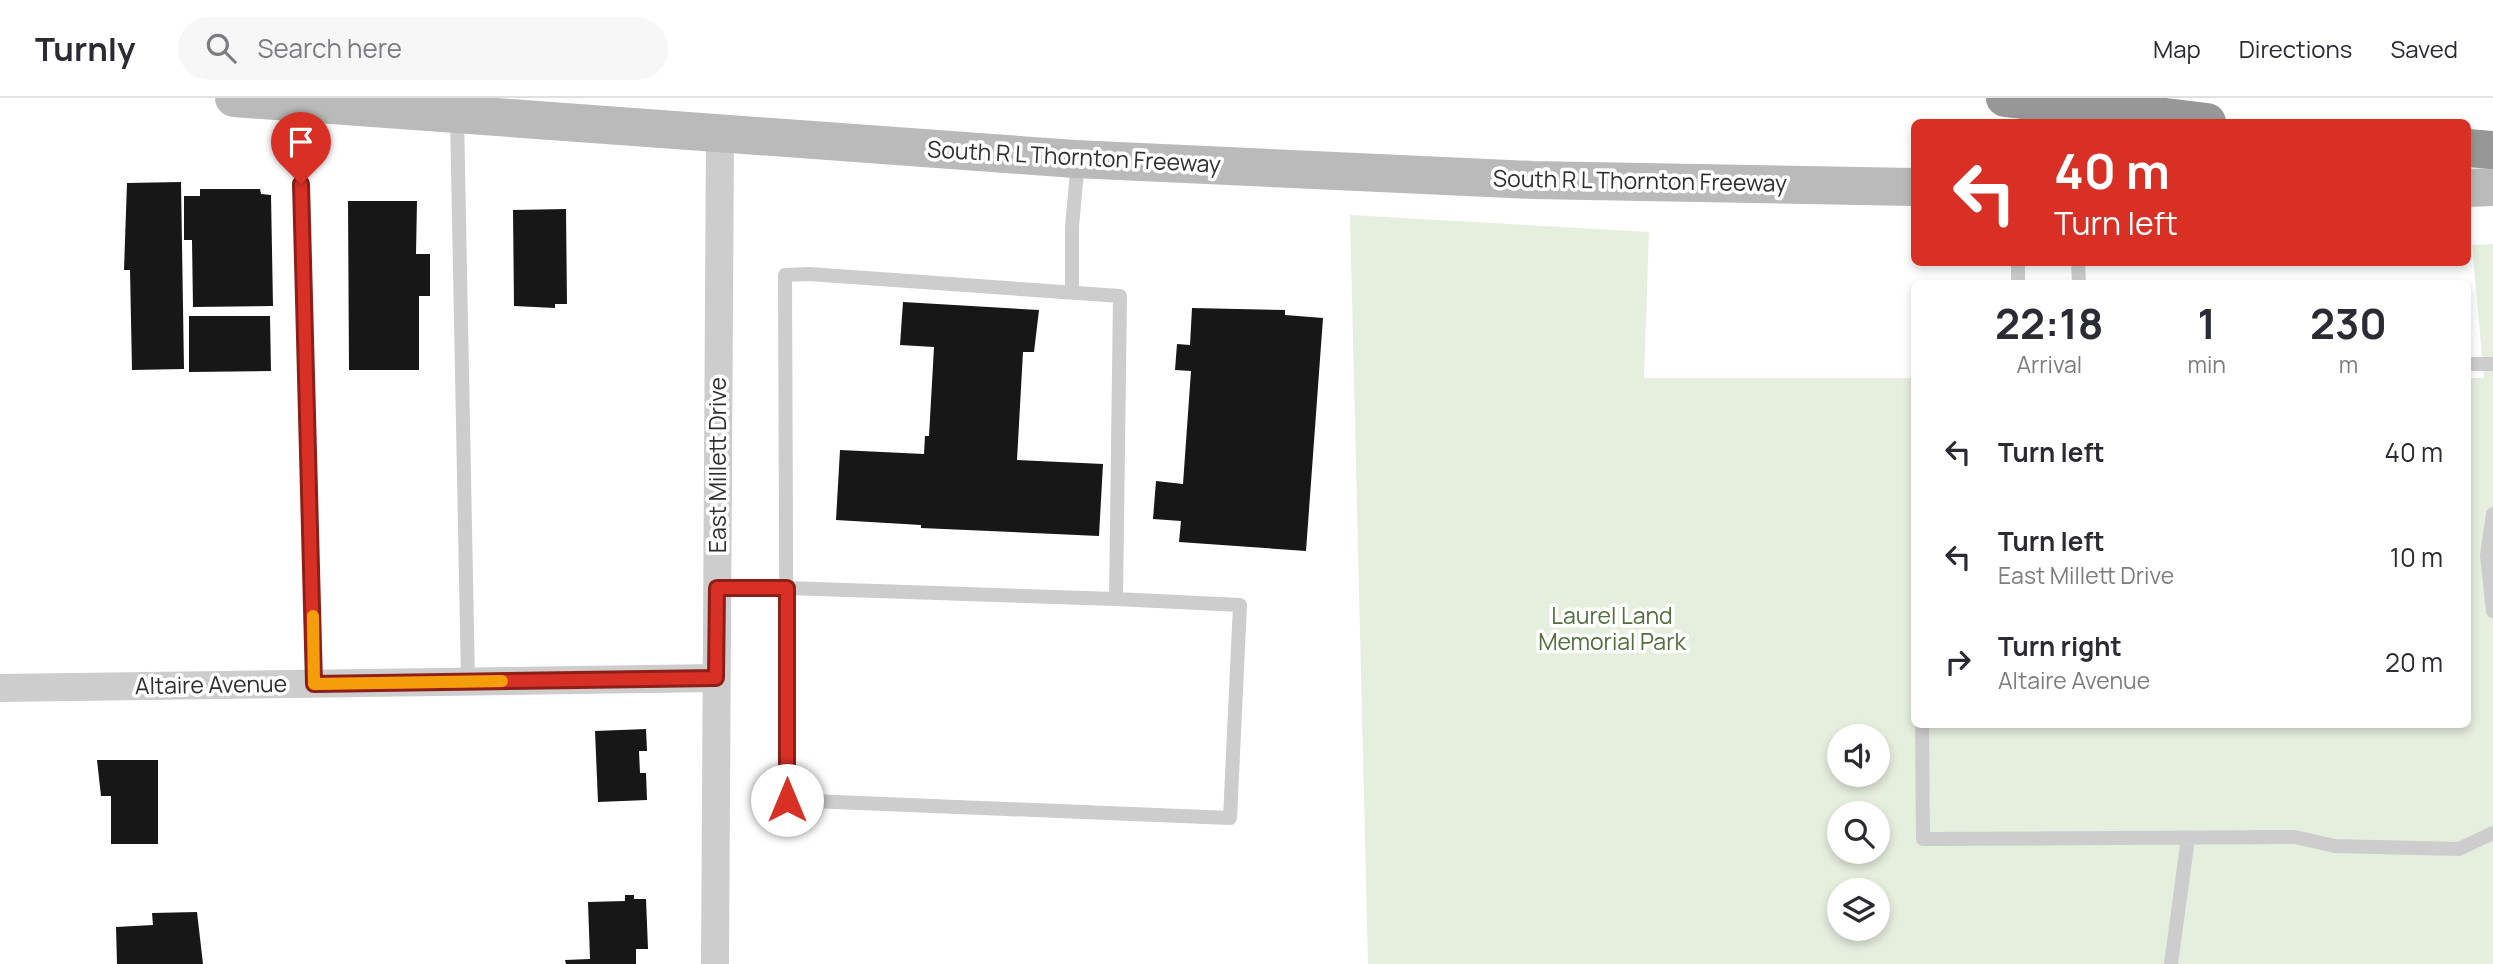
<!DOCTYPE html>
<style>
body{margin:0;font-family:Manrope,sans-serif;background:#f7f7f7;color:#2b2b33;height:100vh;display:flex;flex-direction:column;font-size:26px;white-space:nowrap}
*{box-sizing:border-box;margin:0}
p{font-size:23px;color:#7c7c81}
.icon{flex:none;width:38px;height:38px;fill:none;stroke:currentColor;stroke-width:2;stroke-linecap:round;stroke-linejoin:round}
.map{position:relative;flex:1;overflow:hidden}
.side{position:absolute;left:1911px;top:182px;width:560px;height:448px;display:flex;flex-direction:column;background:#fff;border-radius:10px;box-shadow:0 4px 10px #0003}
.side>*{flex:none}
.top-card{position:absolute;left:1911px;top:21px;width:560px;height:147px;border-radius:10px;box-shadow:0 4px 10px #0003;background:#d93025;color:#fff;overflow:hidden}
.tools{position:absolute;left:1827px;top:626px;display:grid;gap:14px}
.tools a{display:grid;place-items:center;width:63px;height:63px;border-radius:50%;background:#fff;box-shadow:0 4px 10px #0003;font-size:35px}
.pin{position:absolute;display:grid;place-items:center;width:60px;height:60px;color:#fff;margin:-72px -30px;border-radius:50% 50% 50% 0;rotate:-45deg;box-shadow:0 0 7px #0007}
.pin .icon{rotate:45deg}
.me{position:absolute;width:77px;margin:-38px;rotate:0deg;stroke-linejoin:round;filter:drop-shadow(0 0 5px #0008)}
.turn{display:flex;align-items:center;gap:24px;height:147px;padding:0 28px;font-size:32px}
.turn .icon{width:91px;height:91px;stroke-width:2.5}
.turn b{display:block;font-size:49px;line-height:60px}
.eta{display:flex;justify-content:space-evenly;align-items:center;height:119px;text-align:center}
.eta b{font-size:42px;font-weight:700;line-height:49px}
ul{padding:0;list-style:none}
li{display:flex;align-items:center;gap:21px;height:105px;padding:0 28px}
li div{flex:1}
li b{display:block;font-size:26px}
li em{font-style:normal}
header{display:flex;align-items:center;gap:42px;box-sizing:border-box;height:98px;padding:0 35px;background:#fff;border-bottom:2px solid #e1e1e2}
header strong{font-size:33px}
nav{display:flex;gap:38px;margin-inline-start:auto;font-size:24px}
.search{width:490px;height:63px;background:#f7f7f7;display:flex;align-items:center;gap:18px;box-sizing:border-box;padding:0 24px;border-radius:38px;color:#7c7c81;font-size:26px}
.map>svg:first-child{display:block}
.green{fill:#e6eede;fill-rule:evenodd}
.building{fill:#171717}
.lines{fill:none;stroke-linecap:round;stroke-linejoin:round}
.service{stroke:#cdcdcd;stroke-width:14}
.minor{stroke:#cdcdcd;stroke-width:28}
.secondary{stroke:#bababa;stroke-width:38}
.motorway{stroke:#979797;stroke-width:38}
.route-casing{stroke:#8d1f18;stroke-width:18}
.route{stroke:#d93025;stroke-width:12}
.slow{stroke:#f59e0b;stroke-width:12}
.labels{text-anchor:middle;stroke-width:7;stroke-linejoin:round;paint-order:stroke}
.street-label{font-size:23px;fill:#303030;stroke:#fff}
.park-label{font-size:23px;fill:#526e3c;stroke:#fff}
</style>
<header>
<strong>Turnly</strong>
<div class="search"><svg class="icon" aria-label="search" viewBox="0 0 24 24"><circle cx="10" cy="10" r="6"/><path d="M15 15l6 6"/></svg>Search here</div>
<nav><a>Map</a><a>Directions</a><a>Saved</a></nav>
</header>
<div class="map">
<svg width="2493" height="866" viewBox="0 0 2493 866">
<rect width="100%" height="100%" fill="#fff"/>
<path class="green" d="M1350 117 1649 134 1644 280H1914V626H2468V280H2484L2472 147 2493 146V866H1368ZM1839 639H1878V677H1839ZM1839 716H1878V754H1839ZM1839 793H1878V831H1839Z"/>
<path class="building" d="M181 84 184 271 132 272 130 172H124L127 85Z
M200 91H260L261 96 271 97 273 208 193 209 192 142H184V98H200Z
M348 103H417L416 156H430V198H419V272H349Z
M566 111 567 206H555V210L514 208 513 112Z
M903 204 1039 212 1034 254H1023L1017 362 1103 366 1099 438 921 430V427L836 422 840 352 924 356 925 338H929L934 249 900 247Z
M1192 210 1285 212V217L1323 220 1306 453 1179 444 1181 423 1153 421 1156 383 1183 386 1191 273 1175 272 1177 246 1190 247Z
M189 218H270L271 273 189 274Z
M646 631 647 653H639L640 675H646L647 702 598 704 595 633Z
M97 662H158V746H111V698H101Z
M625 797H634V801H646L648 851H636V866H566L565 862 590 861 588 804 625 803Z
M197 814 203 866H117L116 829 153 827 152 815Z"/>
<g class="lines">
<path class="service" d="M299 6 314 586
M457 18 468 583
M2018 164V186
M2078 164 2079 186
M1072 194V129L1078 62
M2468 266H2493
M2493 416 2487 457 2493 513
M717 490H787L1116 501 1120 198 809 176 785 177 787 702 1230 720 1240 507 1116 501
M1922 626 1923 741 2295 739 2335 748 2459 751 2493 735
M2171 866 2188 740"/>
<path class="minor" d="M0 590 716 580
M715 866 720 36"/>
<path class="secondary" d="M234 0 1075 61 1533 82 1914 89
M2468 90 2493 89"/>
<path class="motorway" d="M2005 0 2207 24
M2468 50 2493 52"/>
</g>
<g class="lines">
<defs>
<path id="route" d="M301 86 314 586 716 580 717 490H787V702"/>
</defs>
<use href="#route" class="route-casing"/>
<use href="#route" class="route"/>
<path class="slow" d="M313 518 314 586 502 583"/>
</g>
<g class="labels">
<g class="street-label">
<text transform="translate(1074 59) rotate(3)" y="8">South R L Thornton Freeway</text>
<text transform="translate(1640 83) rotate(1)" y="8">South R L Thornton Freeway</text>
<text transform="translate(718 367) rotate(-90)" y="8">East Millett Drive</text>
<text transform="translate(211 587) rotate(-1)" y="8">Altaire Avenue</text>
</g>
<g class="park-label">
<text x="1612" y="526">Laurel Land<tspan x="1612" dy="26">Memorial Park</tspan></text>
</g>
</g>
</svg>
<div class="tools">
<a><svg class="icon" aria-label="sound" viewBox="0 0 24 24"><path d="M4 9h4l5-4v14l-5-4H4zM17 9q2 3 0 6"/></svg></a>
<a><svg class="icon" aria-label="search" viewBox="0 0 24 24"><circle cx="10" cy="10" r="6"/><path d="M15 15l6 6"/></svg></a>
<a><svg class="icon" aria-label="layers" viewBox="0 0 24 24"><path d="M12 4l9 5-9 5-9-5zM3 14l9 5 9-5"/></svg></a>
</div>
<div class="pin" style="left:301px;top:86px;background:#d93025"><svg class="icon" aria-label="arrive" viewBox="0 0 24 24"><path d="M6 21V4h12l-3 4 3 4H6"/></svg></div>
<svg class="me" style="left:787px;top:702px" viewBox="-20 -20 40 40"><circle r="19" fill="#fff"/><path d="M0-13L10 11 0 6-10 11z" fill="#d93025"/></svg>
<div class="top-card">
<div class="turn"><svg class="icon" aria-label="left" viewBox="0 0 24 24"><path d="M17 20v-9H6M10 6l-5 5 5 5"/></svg><div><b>40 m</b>Turn left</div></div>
</div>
<section class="side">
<div class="eta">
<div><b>22:18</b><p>Arrival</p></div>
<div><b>1</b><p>min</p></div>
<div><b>230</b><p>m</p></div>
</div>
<ul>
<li><svg class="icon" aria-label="left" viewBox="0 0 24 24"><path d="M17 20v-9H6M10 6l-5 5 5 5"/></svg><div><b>Turn left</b></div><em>40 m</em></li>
<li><svg class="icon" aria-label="left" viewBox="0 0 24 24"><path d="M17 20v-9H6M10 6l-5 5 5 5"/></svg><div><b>Turn left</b><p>East Millett Drive</p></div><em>10 m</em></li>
<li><svg class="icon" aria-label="right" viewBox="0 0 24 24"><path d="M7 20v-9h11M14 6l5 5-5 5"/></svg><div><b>Turn right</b><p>Altaire Avenue</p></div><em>20 m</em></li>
</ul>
</section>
</div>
